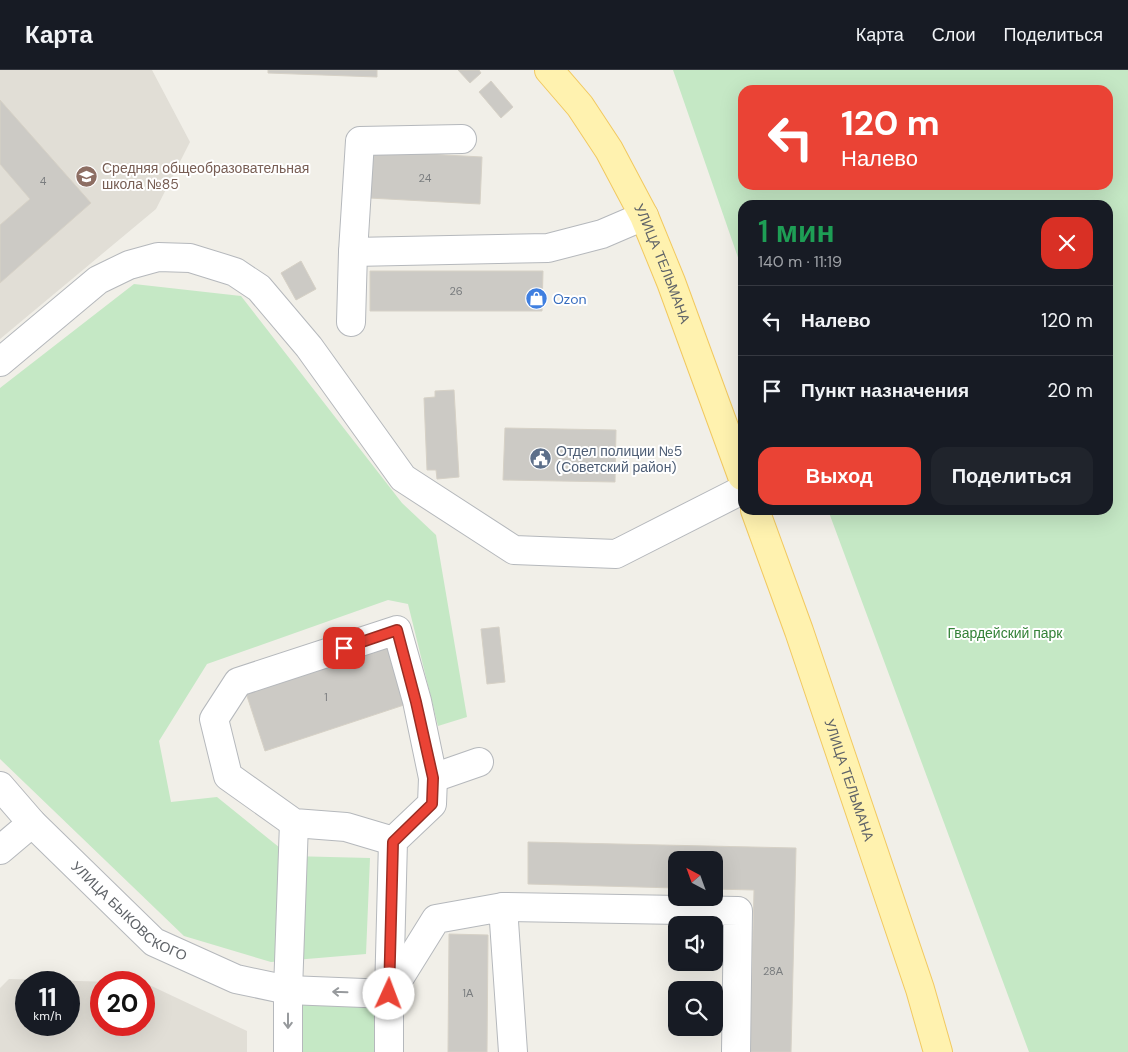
<!DOCTYPE html>
<html lang="ru">
<meta charset="utf-8">
<style>
body{margin:0;font-family:"DM Sans",sans-serif;background:#20242c;color:#f1f3f6;height:100vh;display:flex;flex-direction:column;font-size:19px;white-space:nowrap}
*{box-sizing:border-box;margin:0}
p{font-size:16px;color:#9ea1a6}
.icon{flex:none;width:28px;height:28px;fill:none;stroke:currentColor;stroke-width:2;stroke-linecap:round;stroke-linejoin:round}
.map{position:relative;flex:1;overflow:hidden}
.details{position:absolute;left:738px;top:130px;width:375px;height:315px;display:flex;flex-direction:column;background:#171b24;border-radius:15px;box-shadow:0 5px 20px #0002}
.details>*{flex:none}
.top-card{position:absolute;left:738px;top:15px;width:375px;height:105px;border-radius:15px;box-shadow:0 5px 20px #0002;background:#ea4335;color:#fff;overflow:hidden}
.needle{width:32px;rotate:319deg}
.tools{position:absolute;left:668px;top:781px;display:grid;gap:10px}
.tools a{display:grid;place-items:center;width:55px;height:55px;border-radius:10px;background:#171b24;box-shadow:0 5px 20px #0002;font-size:25px}
.speed{position:absolute;left:15px;top:901px;display:flex;gap:10px;font-size:25px;font-weight:700;text-align:center}
.speed>*{display:grid;place-content:center;width:65px;height:65px;border-radius:50%;background:#171b24;box-shadow:0 5px 20px #0002;line-height:1}
.speed small{font-size:12px;font-weight:400}
.speed .limit{border:8px solid #d22;background:#fff;color:#111}
.pin{position:absolute;display:grid;place-items:center;width:42px;height:42px;color:#fff;margin:-21px;border-radius:10px;box-shadow:0 2px 8px #0006}
.me{position:absolute;width:55px;margin:-28px;rotate:2deg;stroke-linejoin:round;filter:drop-shadow(0 0 4px #0008)}
.turn{display:flex;align-items:center;gap:18px;height:105px;padding:0 20px;font-size:22px}
.turn .icon{width:65px;height:65px;stroke-width:2.5}
.turn b{display:block;font-size:35px;line-height:42px}
.round{display:grid;place-items:center;flex:none;width:52px;height:52px;border-radius:15px;background:#20242c}
.head{display:flex;align-items:center;justify-content:space-between;height:85px;padding:0 20px}
h1{font-size:30px;font-weight:600;line-height:38px;color:#1e9e55}
.action{display:flex;gap:10px;margin-top:auto;padding:10px 20px}
.action a{flex:1;height:58px;border-radius:15px;background:#ea4335;color:#fff;font-size:20px;font-weight:600;line-height:58px;text-align:center}
.action a+a{background:#20242c;color:#f1f3f6}
ul{padding:0;list-style:none}
li{display:flex;align-items:center;gap:15px;height:70px;padding:0 20px;border-top:1px solid #363941}
li div{flex:1}
li b{display:block;font-size:19px}
li em{font-style:normal}
header{display:flex;align-items:center;gap:30px;box-sizing:border-box;height:70px;padding:0 25px;background:#171b24;border-bottom:1px solid #363941}
header strong{font-size:24px}
nav{display:flex;gap:28px;margin-inline-start:auto;font-size:18px}
.map>svg:first-child{display:block}
.education{fill:#e1ded6;fill-rule:evenodd}
.green{fill:#c5e8c5;fill-rule:evenodd}
.building{fill:#cccac5;stroke:#d6d1c6}
.lines{fill:none;stroke-linecap:round;stroke-linejoin:round}
.minor-casing{stroke:#b5b8bc;stroke-width:30}
.major-casing{stroke:#f2c960;stroke-width:30}
.minor{stroke:#fff;stroke-width:28}
.major{stroke:#fff2af;stroke-width:28}
.oneway{stroke:#979a9d}
.route-casing{stroke:#982c22;stroke-width:12}
.route{stroke:#ea4335;stroke-width:9}
.labels{text-anchor:middle;stroke-width:4;stroke-linejoin:round;paint-order:stroke}
.number-label{font-size:11px;fill:#7a7d7f}
.education-label{font-size:14px;fill:#785e54;stroke:#fff;text-anchor:start}
.street-label{font-size:14px;fill:#5f6368;stroke:#fff}
.shop-label{font-size:14px;fill:#366cbe;stroke:#fff;text-anchor:start}
.service-label{font-size:14px;fill:#4e5e75;stroke:#fff;text-anchor:start}
.park-label{font-size:14px;fill:#348238;stroke:#fff}
</style>
<header>
<strong>Карта</strong>
<nav><a>Карта</a><a>Слои</a><a>Поделиться</a></nav>
</header>
<div class="map">
<svg width="1128" height="982" viewBox="0 0 1128 982">
<rect width="100%" height="100%" fill="#f1efe8"/>
<path class="education" d="M0 0H152L190 72 156 139 0 269Z
M9 909 113 912H101V955H144V913H145L247 961V982H0V918ZM26 912H69V955H26Z"/>
<path class="green" d="M673 0H1128V982H1029L828 440H1108V135H742V199ZM742 20H1108V115H742Z
M134 214 241 226 402 433 436 465 467 647 438 656 408 534 388 530 207 594 159 671 171 732 217 727 290 786 370 788 366 884 271 892 184 866 0 689V318Z
M288 920 389 924V982H288Z"/>
<path class="building" d="M268 0H377V7L268 3Z
M458 0H479L481 3 470 13Z
M491 11 513 37 501 48 479 22Z
M0 30 91 133 0 213V155L30 129 0 94Z
M370 81 482 87 480 134 369 128Z
M301 191 316 219 296 230 281 203Z
M370 201H543L542 241H370Z
M454 320 459 407 437 409 436 400H427L424 328 435 327V321Z
M505 358 616 360 615 412 503 410Z
M499 557 505 612 487 614 481 559Z
M387 573 407 634 265 681 245 620Z
M528 772 796 778 791 982H750L754 820 714 819V790H676V818L528 814Z
M449 864 488 865 487 982H448Z"/>
<g class="lines">
<defs>
<g id="minor">
<path d="M353 182 360 71 462 69"/>
<path d="M351 252 353 182 548 178 602 164 644 146"/>
<path d="M0 292 98 210 129 195 158 187 190 188 235 202 259 218 309 277 403 408 514 480 616 484 742 420"/>
<path d="M433 708 479 692"/>
<path id="s1" d="M0 716 32 753 154 872 236 909 288 920 389 924"/>
<path d="M0 780 32 753"/>
<path d="M503 837 738 841 736 982"/>
<path d="M390 923 436 849 503 837 513 982"/>
<path d="M288 982V920L294 753"/>
<path d="M389 982V924L393 771 432 734 433 708 417 631 397 560 238 612 214 649 228 706 294 753 346 757 393 771"/>
</g>
<g id="major">
<path id="s2" d="M549 0 580 36 609 80 644 146 671 212 742 406"/>
<path id="s3" d="M755 440 799 561 920 919 938 982"/>
</g>
</defs>
<use href="#minor" class="minor-casing"/>
<use href="#major" class="major-casing"/>
<use href="#minor" class="minor"/>
<use href="#major" class="major"/>
</g>
<defs><path id="oneway-shaft" d="M-6 0H5M1.5-3L5.5 0L1.5 3" fill="none" stroke-width="1.6" stroke-linecap="round" stroke-linejoin="round" transform="scale(1.25)"/></defs>
<g class="oneway">
<use href="#oneway-shaft" transform="translate(340 922) rotate(-178)"/>
<use href="#oneway-shaft" transform="translate(288 951) rotate(90)"/>
</g>
<g class="lines">
<defs>
<path id="route" d="M344 578 397 560 416 632 433 708 432 734 393 772 389 924"/>
</defs>
<use href="#route" class="route-casing"/>
<use href="#route" class="route"/>
</g>
<defs>
<symbol id="school-disc" viewBox="-11 -11 22 22"><circle r="9.5" fill="#8d6e63" stroke="#fff"/><path d="M0-5L7-2L0 1L-7-2ZM-4 1L0 2.5L4 1V4Q0 6-4 4Z" fill="#fff"/></symbol>
<symbol id="shop-disc" viewBox="-11 -11 22 22"><circle r="9.5" fill="#3f7fe0" stroke="#fff"/><path d="M-5-2.5h2.3a2.7 3.5 0 0 1 5.4 0H5L5.5 6h-11ZM-1.5-2.5h3a1.5 2.3 0 0 0-3 0Z" fill="#fff"/></symbol>
<symbol id="civic-disc" viewBox="-11 -11 22 22"><circle r="9.5" fill="#5c6f8a" stroke="#fff"/><path d="M-.6-6.5H3V-4.5H.6V-3L4-1V1h2V6H-6V1h2V-1L-.6-3ZM-1.2 2.5V6h2.4V2.5Z" fill="#fff"/></symbol>
</defs>
<g fill-rule="evenodd">
<use href="#school-disc" x="74" y="94" width="25" height="25"/>
<use href="#shop-disc" x="524" y="216" width="25" height="25"/>
<use href="#civic-disc" x="528" y="376" width="25" height="25"/>
</g>
<g class="labels">
<g class="number-label">
<text x="425" y="112">24</text>
<text x="43" y="115">4</text>
<text x="456" y="225">26</text>
<text x="326" y="631">1</text>
<text x="773" y="905">28А</text>
<text x="468" y="927">1А</text>
</g>
<g class="education-label">
<text x="102" y="103">Средняя общеобразовательная<tspan x="102" dy="16">школа №85</tspan></text>
</g>
<g class="street-label">
<text dy="5" stroke="none"><textPath href="#s2" startOffset="226">УЛИЦА ТЕЛЬМАНА</textPath></text>
<text dy="5" stroke="none"><textPath href="#s3" startOffset="286">УЛИЦА ТЕЛЬМАНА</textPath></text>
<text dy="5" stroke="none"><textPath href="#s1" startOffset="181">УЛИЦА БЫКОВСКОГО</textPath></text>
</g>
<g class="shop-label">
<text x="553" y="234">Ozon</text>
</g>
<g class="service-label">
<text x="556" y="386">Отдел полиции №5<tspan x="556" dy="16">(Советский район)</tspan></text>
</g>
<g class="park-label">
<text x="1005" y="568">Гвардейский парк</text>
</g>
</g>
</svg>
<div class="tools">
<a><svg class="needle" viewBox="-14 -14 28 28"><path d="M0-13l5 13h-10z" fill="#e53935"/><path d="M0 13l5-13h-10z" fill="#9ea1a6"/></svg></a>
<a><svg class="icon" aria-label="sound" viewBox="0 0 24 24"><path d="M4 9h4l5-4v14l-5-4H4zM17 9q2 3 0 6"/></svg></a>
<a><svg class="icon" aria-label="search" viewBox="0 0 24 24"><circle cx="10" cy="10" r="6"/><path d="M15 15l6 6"/></svg></a>
</div>
<div class="speed"><div>11<small>km/h</small></div><div class="limit">20</div></div>
<div class="pin" style="left:344px;top:578px;background:#d93025"><svg class="icon" aria-label="arrive" viewBox="0 0 24 24"><path d="M6 21V4h12l-3 4 3 4H6"/></svg></div>
<svg class="me" style="left:389px;top:924px" viewBox="-20 -20 40 40"><circle r="19" fill="#fff"/><path d="M0-13L10 11 0 6-10 11z" fill="#ea4335"/></svg>
<div class="top-card">
<div class="turn"><svg class="icon" aria-label="left" viewBox="0 0 24 24"><path d="M17 20v-9H6M10 6l-5 5 5 5"/></svg><div><b>120 m</b>Налево</div></div>
</div>
<section class="details">
<div class="head"><div><h1>1 мин</h1><p>140 m · 11:19</p></div><a class="round" style="background:#d93025;color:#fff"><svg class="icon" aria-label="close" viewBox="0 0 24 24"><path d="M6 6l12 12M18 6L6 18"/></svg></a></div>
<ul>
<li><svg class="icon" aria-label="left" viewBox="0 0 24 24"><path d="M17 20v-9H6M10 6l-5 5 5 5"/></svg><div><b>Налево</b></div><em>120 m</em></li>
<li><svg class="icon" aria-label="arrive" viewBox="0 0 24 24"><path d="M6 21V4h12l-3 4 3 4H6"/></svg><div><b>Пункт назначения</b></div><em>20 m</em></li>
</ul>
<div class="action"><a>Выход</a><a>Поделиться</a></div>
</section>
</div>
